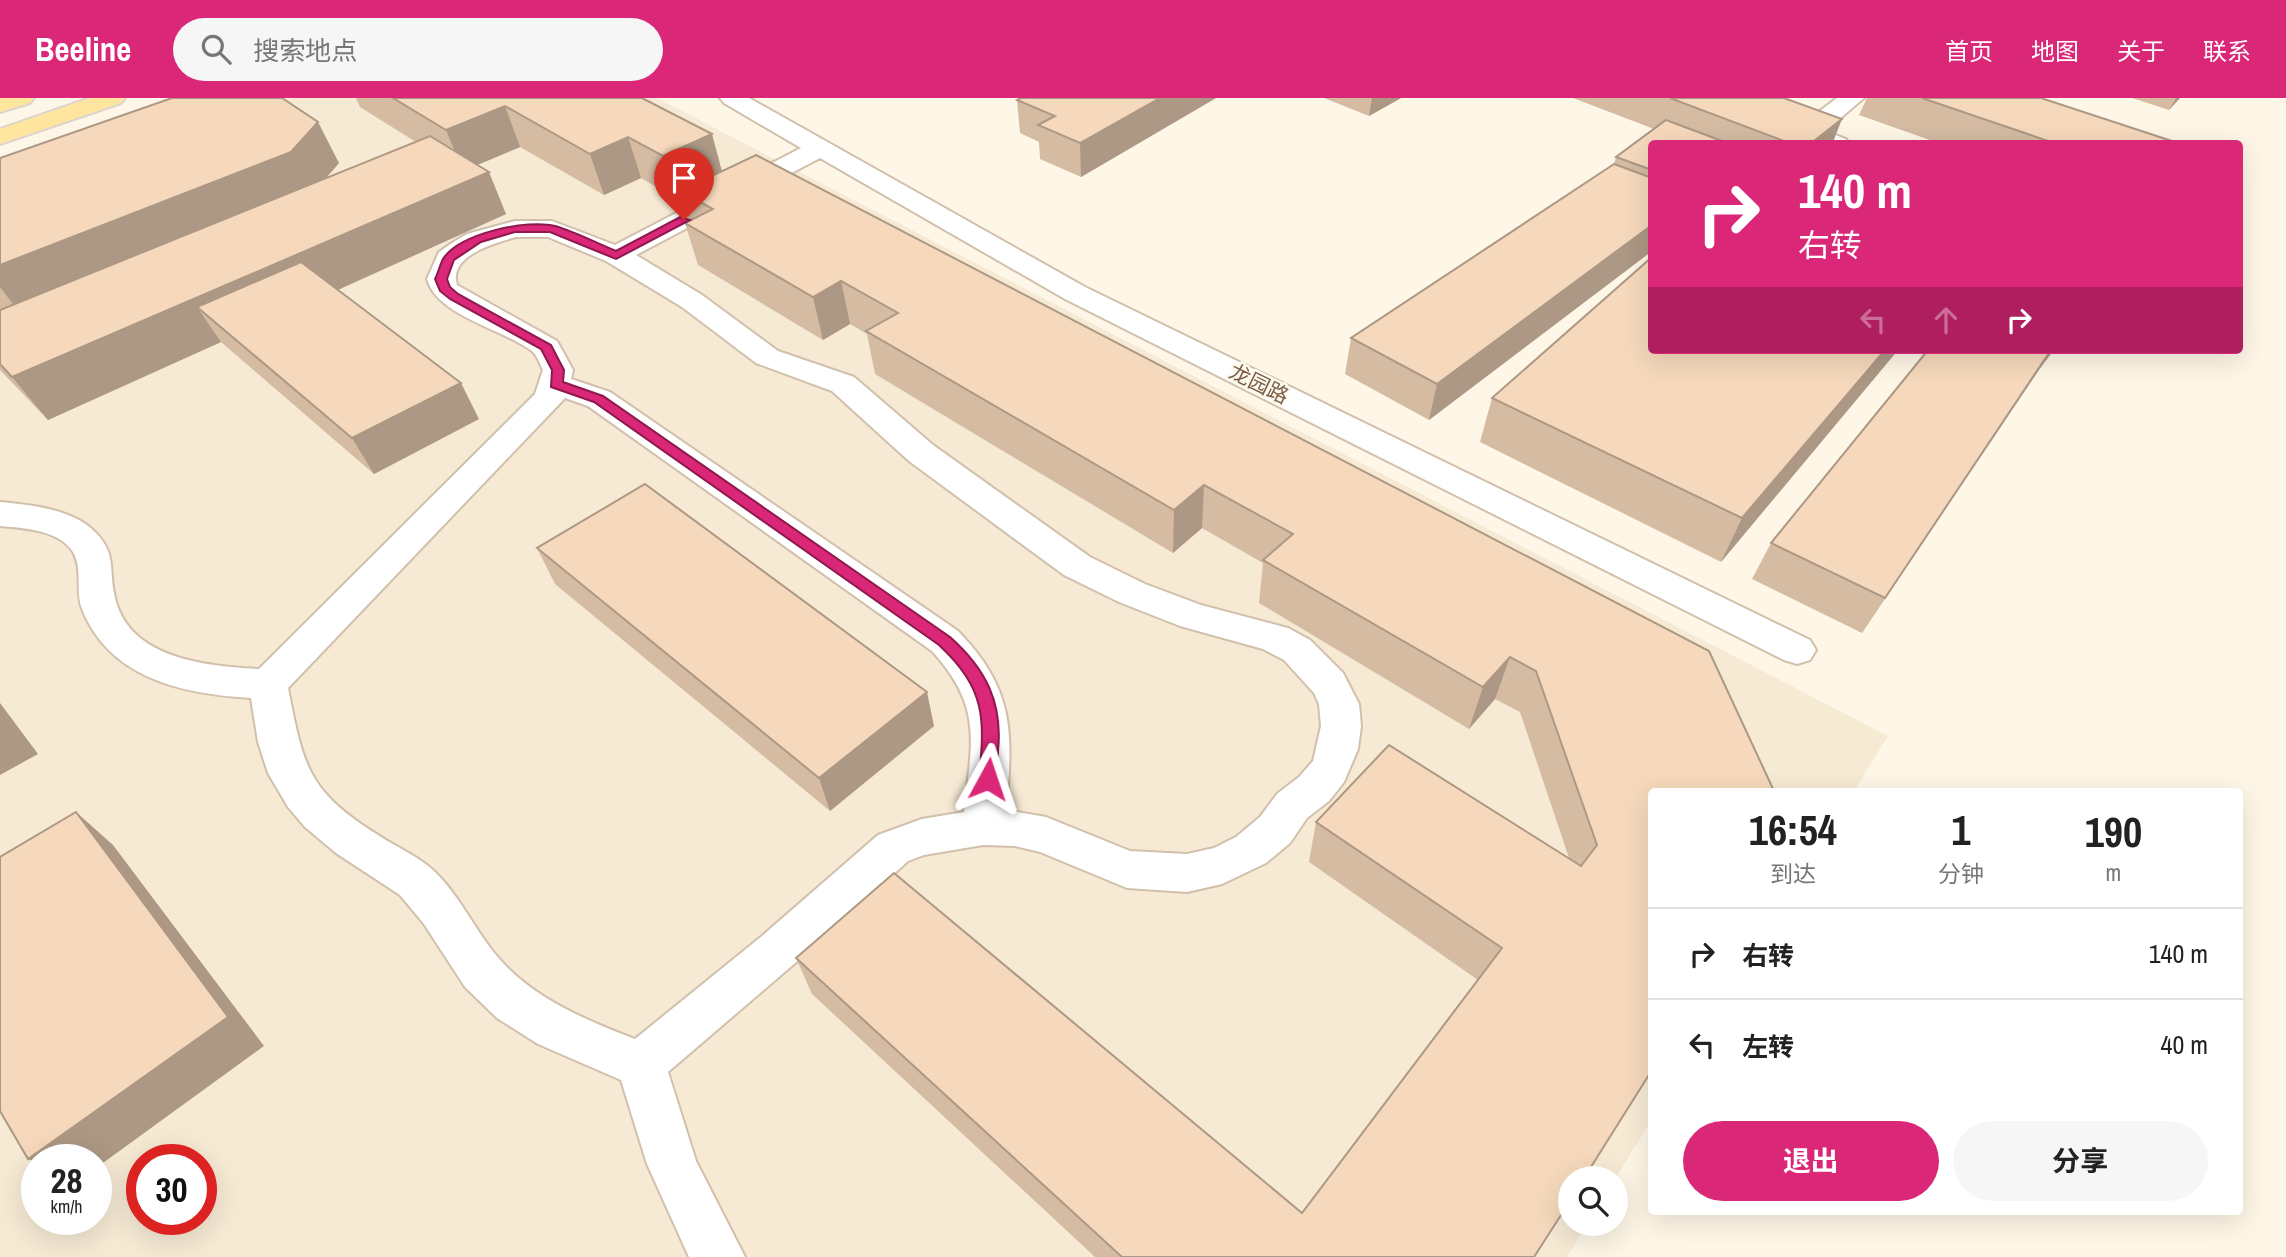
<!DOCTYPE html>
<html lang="zh">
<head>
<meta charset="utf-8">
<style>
  :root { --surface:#fff; --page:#f6f6f6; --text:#222; --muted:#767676; --line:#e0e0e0; --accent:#db2777 }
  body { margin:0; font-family:"Archivo Narrow","Noto Sans SC",sans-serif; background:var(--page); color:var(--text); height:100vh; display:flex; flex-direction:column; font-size:26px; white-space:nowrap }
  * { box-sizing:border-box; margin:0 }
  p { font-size:23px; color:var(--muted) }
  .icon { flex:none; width:38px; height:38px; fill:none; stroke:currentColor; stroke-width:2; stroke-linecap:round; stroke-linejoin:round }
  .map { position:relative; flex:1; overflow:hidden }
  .details { position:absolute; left:1648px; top:690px; width:595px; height:427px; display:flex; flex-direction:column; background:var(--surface); border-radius:7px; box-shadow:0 7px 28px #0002 }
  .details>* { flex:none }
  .top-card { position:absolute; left:1648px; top:42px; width:595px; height:214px; border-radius:7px; box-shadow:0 7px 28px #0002; background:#db2777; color:#fff; overflow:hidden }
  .controls { position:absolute; left:1558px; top:1068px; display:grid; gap:14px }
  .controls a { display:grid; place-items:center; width:70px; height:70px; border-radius:50%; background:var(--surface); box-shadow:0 7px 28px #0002; font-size:35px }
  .speed { position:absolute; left:21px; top:1046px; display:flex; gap:14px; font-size:35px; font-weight:700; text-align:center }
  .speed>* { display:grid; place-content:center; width:91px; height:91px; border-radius:50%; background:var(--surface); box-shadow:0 7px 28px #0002; line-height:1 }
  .speed small { font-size:18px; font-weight:400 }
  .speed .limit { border:10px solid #d22; background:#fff; color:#111 }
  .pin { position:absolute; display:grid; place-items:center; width:60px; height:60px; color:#fff; margin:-72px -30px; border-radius:50% 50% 50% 0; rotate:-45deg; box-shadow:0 0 7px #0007 }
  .pin .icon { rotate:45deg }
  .me { position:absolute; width:77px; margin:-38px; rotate:5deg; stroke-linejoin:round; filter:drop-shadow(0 0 5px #0008) }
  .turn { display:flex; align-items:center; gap:24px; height:147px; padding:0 35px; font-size:32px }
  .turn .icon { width:91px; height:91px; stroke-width:2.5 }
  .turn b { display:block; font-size:49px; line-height:60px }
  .lanes { display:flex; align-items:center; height:66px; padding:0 35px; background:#0003; justify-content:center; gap:35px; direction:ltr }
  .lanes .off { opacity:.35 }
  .eta { display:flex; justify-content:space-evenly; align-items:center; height:119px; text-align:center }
  .eta b { font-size:42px; font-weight:700; line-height:49px }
  .cta { display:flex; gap:14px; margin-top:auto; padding:14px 35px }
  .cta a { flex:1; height:80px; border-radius:42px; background:var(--accent); color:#fff; font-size:28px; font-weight:700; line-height:80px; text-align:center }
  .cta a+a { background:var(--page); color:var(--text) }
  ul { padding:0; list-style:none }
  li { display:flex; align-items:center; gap:21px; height:91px; padding:0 35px; border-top:2px solid var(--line) }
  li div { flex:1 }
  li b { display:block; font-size:26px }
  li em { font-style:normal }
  header { display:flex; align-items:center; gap:42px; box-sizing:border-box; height:98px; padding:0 35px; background:var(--accent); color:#fff }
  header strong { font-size:33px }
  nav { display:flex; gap:38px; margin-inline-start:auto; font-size:24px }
  .search { width:490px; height:63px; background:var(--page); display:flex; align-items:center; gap:18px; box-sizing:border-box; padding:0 24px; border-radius:38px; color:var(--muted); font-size:26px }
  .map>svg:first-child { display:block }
</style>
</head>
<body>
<header>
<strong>Beeline</strong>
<div class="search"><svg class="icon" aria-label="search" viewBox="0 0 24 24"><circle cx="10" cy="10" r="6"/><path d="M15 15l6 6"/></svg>搜索地点</div>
<nav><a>首页</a><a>地图</a><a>关于</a><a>联系</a></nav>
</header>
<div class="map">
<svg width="2286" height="1159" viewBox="0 0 2286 1159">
  <rect width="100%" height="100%" fill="#fef7e7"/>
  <path fill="#f6ead4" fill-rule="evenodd" d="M 191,0 L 657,0 L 1888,638 L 1854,693 L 1652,693 L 1652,1021 L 1615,1081 L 1570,1080 L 1570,1125 L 1588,1125 L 1567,1159 L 0,1159 L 0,68 ZM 37,1062 L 96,1062 L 96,1122 L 37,1122 ZM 142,1062 L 201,1062 L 201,1122 L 142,1122 Z"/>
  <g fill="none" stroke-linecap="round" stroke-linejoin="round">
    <defs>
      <g id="street">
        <path d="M 720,0 L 749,0 L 1085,189 L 1810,542 L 1816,552 L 1810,562 L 1797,566 L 1784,562 L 1065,201 L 820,60 L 636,157 L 702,197 L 778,253 L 854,279 L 933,347 L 1090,459 L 1145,486 L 1201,507 L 1288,530 L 1310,542 L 1343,575 L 1359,606 L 1361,628 L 1358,651 L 1344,684 L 1329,703 L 1307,720 L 1290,745 L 1266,765 L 1222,786 L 1187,794 L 1127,790 L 1040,754 L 1015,748 L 983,747 L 924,757 L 908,763 L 794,866 L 668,974 L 696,1063 L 745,1159 L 689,1159 L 647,1066 L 621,982 L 538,946 L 497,920 L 465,889 L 424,826 L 400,797 L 336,755 L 305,729 L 288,709 L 268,675 L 258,644 L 251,600 C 183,596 110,581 82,511 C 75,493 83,471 73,454 C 59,432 24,430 0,428 L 0,404 C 31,407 74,411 96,435 C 116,456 109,470 114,495 C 125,561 206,568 259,571 L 535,296 L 543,272 C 540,266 537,257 532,253 C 503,231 437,218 427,181 L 439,154 L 452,145 L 467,136 L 515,123 L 552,123 L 615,147 L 801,50 L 724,5 ZM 516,139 L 548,139 L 606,163 L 682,209 L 756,265 L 832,293 L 909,363 L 1064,477 L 1119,504 L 1180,528 L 1263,551 L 1284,562 L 1314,595 L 1319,606 L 1321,628 L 1313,663 L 1299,679 L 1277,696 L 1260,719 L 1236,739 L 1214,750 L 1187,756 L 1130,753 L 1046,719 L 1006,712 C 1013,634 1015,592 958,533 L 610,294 L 571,281 L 573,272 L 557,243 L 457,187 C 448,157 496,145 516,139 ZM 565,300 L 588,308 L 932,553 C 983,609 972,644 964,714 L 922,721 L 878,737 L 762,838 L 635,941 C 585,922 530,899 495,856 C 474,830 460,799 436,775 C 419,758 397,750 378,737 C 307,693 303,667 288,590 Z"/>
        <path d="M 1699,0 L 1733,0 L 1804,25 L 1837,0 L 1864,0 L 1825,33 L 1846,41 L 1849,46 L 1812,46 L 1703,5 Z"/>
      </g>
      <g id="primary">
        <path d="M 0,0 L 34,0 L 30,5 L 0,14 Z"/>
        <path d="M 90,0 L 125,0 L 121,5 L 0,46 L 0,31 Z"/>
      </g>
    </defs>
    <use href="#street" stroke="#d1c0ab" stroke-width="4"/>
    <use href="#primary" stroke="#dcd5cf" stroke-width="4"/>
    <use href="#street" fill="#fff" fill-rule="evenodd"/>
    <use href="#primary" fill="#ffe59d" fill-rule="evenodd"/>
  </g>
  <g fill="#d4bba2">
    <path d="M 356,0 L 642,0 L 722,73 L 1709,553 L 1534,1159 L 1095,1159 L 812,896 L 796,860 L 1302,1115 L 1478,882 L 1309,764 L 1316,724 L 1569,760 L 1520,614 L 1495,601 L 1469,631 L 1259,505 L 1263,465 L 1202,430 L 1173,455 L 875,276 L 867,236 L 850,226 L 823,242 L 698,167 L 685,125 L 689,123 L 682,97 L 675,100 L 641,80 L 604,97 L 520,49 L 477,67 L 506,116 L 338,192 L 479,321 L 374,376 L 221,244 L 48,322 L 0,272 L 0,60 L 339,65 L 326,80 L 416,44 L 360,9 Z"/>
    <path d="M 1216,0 L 1081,79 L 1040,61 L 1039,44 L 1020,35 L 1017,2 Z"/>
    <path d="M 1324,0 L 1401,0 L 1369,18 Z"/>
    <path d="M 1573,0 L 1784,0 L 1842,21 L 1832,46 L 1652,46 L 1652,153 L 1429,322 L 1345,276 L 1351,240 L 1614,66 L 1616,59 L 1654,31 Z"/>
    <path d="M 1867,0 L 2041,0 L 2181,46 L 1941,46 L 1859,17 Z"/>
    <path d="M 2132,0 L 2180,0 L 2169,12 Z"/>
    <path d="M 1652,252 L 1898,252 L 1721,464 L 1480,344 L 1492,300 Z"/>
    <path d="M 2038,273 L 1862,535 L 1752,481 L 1771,445 Z"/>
    <path d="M 537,450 L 934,628 L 830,713 L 555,486 Z"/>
  </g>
  <g fill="#ac9884">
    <path d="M 1160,0 L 1216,0 L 1081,79 L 1080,45 Z"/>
    <path d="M 1372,0 L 1401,0 L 1369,18 Z"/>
    <path d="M 2176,0 L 2180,0 L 2169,12 Z"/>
    <path d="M 505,8 L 520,49 L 463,73 L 446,32 Z"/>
    <path d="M 1842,21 L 1832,46 L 1810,46 Z"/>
    <path d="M 318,24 L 339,65 L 313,95 L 20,215 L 0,189 L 0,167 Z"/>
    <path d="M 712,36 L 723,77 L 680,93 L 682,97 L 675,100 L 663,58 Z"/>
    <path d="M 628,39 L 641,80 L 604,97 L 590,56 Z"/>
    <path d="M 489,74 L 506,116 L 233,239 L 197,209 L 221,244 L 48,322 L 12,279 Z"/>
    <path d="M 1652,127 L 1652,153 L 1429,322 L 1437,286 Z"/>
    <path d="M 841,183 L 850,226 L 823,242 L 813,199 Z"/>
    <path d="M 1885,252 L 1898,252 L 1721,464 L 1742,420 Z"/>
    <path d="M 2051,252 L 2054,252 L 2038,273 L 1862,535 Z"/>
    <path d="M 461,285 L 479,321 L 374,376 L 352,340 Z"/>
    <path d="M 1204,387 L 1202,430 L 1173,455 L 1174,412 Z"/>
    <path d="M 1510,559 L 1495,601 L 1469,631 L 1483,589 Z"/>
    <path d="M 927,594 L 934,628 L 830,713 L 819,680 Z"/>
    <path d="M 0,605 L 38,656 L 0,677 Z"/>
    <path d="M 76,714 L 113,747 L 264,948 L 96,1070 L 96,1062 L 37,1062 L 37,1065 L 28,1061 Z"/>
  </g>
  <g fill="#f6d9bc" stroke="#ac9884" stroke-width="2">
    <path d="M 172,0 L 282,0 L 318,24 L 291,54 L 0,167 L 0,60 Z"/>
    <path d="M 393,0 L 642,0 L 712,36 L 663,58 L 628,39 L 590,56 L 505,8 L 446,32 Z"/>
    <path d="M 1021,0 L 1160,0 L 1080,45 L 1038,27 L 1055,18 L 1017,2 Z"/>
    <path d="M 1670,0 L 1784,0 L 1842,21 L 1810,46 L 1792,46 Z"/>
    <path d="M 1922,0 L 2041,0 L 2181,46 L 2057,46 Z"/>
    <path d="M 1666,22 L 1730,46 L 1652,46 L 1652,72 L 1616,59 Z"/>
    <path d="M 430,38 L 489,74 L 12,279 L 0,266 L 0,212 Z"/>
    <path d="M 756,57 L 1709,553 L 1774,693 L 1652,693 L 1652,972 L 1584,1080 L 1570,1080 L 1570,1103 L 1534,1159 L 1122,1159 L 796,860 L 894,775 L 1302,1115 L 1502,850 L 1316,724 L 1389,647 L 1581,768 L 1597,747 L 1536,573 L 1510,559 L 1483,589 L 1263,462 L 1293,436 L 1204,387 L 1174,412 L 866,233 L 898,215 L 841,183 L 813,199 L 685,125 L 713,111 L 680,93 Z"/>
    <path d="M 1614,66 L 1652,80 L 1652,127 L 1437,286 L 1351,240 Z"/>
    <path d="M 1652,159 L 1652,252 L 1885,252 L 1742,420 L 1492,300 Z"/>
    <path d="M 301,164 L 461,285 L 352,340 L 197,209 Z"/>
    <path d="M 1928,252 L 2051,252 L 1885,500 L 1771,445 Z"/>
    <path d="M 645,386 L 927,594 L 819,680 L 537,450 Z"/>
    <path d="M 76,714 L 228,919 L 28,1061 L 0,1013 L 0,759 Z"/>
  </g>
  <path fill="#db2777" stroke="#8e194d" stroke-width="2" d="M 680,119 L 690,122 L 616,161 L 550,134 L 515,134 L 481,144 L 454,162 L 447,181 L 450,189 L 458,196 L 551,247 L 564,272 L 563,284 L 603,298 L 950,539 C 986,571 1003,605 998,653 C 998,664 998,676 994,685 L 988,688 L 979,681 C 985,620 986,591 939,547 L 594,304 L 551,289 L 552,272 L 541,251 L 450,201 L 440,193 L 435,181 C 438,175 440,167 443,161 C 459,135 528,121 555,128 C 576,134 596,145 616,153 Z"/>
  <g text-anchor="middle" stroke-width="5" stroke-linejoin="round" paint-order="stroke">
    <g font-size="21" fill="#7a5f48" stroke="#fffaef">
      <text transform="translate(1259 286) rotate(26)" y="7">龙园路</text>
    </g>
  </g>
</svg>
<div class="controls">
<a><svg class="icon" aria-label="search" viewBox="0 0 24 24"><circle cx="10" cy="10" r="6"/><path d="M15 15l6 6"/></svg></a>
</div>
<div class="speed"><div>28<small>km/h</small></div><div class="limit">30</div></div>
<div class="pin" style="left:684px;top:122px;background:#d93025"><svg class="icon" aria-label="arrive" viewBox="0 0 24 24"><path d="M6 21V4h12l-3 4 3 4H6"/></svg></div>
<svg class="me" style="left:988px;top:681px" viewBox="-20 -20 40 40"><path d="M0-17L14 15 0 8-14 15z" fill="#db2777" stroke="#fff" stroke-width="4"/></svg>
<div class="top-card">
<div class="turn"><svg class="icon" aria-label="right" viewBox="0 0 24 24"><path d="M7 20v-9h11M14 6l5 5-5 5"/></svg><div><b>140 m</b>右转</div></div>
<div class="lanes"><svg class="icon off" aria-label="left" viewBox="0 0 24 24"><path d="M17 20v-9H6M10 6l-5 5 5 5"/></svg><svg class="icon off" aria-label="ahead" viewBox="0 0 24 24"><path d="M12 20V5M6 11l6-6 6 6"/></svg><svg class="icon" aria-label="right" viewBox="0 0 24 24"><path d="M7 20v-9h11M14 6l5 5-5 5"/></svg></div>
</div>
<section class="details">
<div class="eta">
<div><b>16:54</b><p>到达</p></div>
<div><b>1</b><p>分钟</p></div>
<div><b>190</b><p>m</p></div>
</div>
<ul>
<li><svg class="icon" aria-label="right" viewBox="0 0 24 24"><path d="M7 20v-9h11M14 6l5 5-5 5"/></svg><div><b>右转</b></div><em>140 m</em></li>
<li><svg class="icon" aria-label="left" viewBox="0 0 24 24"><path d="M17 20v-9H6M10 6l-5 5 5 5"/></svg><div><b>左转</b></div><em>40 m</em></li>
</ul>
<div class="cta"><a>退出</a><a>分享</a></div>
</section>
</div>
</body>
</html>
